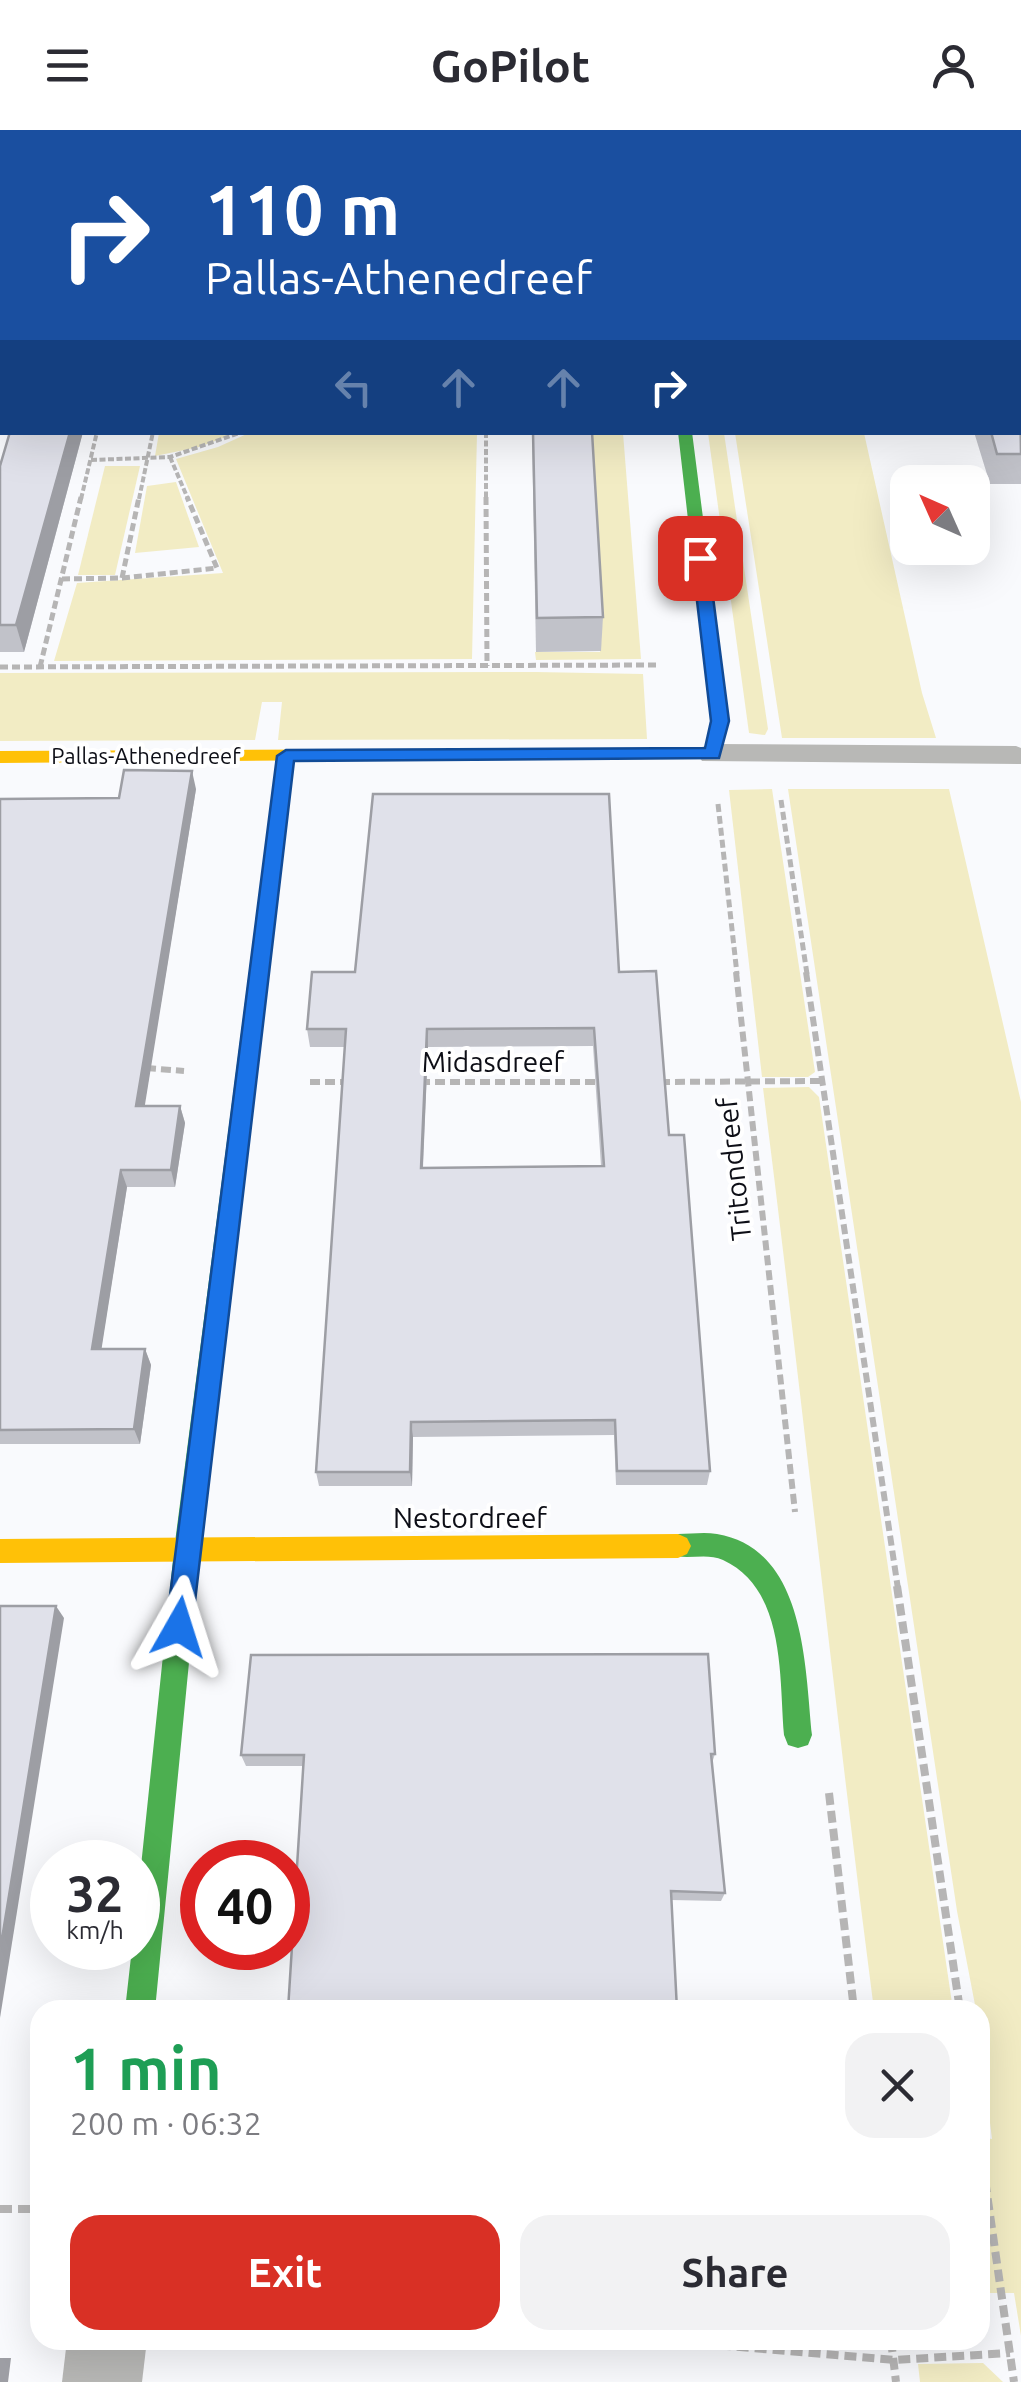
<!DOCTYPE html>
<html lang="en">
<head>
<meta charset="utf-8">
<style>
  :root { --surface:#fff; --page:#f2f2f3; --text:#2b2b33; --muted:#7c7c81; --accent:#d93025 }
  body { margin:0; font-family:Ubuntu,sans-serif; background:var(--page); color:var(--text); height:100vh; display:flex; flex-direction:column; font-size:38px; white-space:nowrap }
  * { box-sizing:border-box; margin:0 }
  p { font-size:32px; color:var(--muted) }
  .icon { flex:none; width:55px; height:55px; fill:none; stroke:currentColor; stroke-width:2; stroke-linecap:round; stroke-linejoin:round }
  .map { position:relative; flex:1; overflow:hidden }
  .side { position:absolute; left:30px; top:1870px; width:960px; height:350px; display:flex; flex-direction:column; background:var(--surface); border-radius:30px; box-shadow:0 10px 40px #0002 }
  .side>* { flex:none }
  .guide { position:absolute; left:0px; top:0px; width:1022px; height:305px; box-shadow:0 10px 40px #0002; background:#1a4fa0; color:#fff; overflow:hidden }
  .needle { width:65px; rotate:315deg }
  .controls { position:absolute; left:890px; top:335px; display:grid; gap:20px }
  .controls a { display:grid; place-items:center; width:100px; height:100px; border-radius:20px; background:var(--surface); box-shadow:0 10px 40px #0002; font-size:50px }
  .speed { position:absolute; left:30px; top:1710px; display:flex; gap:20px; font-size:50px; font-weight:700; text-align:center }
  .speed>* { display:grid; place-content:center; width:130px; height:130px; border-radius:50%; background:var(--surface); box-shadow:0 10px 40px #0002; line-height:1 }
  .speed small { font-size:25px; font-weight:400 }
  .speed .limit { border:15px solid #d22; background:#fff; color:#111 }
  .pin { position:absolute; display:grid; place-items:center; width:85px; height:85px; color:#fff; margin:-42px; border-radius:20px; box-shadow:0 5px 15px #0006 }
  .me { position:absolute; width:110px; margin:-55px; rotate:6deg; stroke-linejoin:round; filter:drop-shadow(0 0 8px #0008) }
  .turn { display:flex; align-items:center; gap:35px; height:210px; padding:0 40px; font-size:45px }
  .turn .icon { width:130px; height:130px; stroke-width:2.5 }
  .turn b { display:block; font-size:70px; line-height:85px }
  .lanes { display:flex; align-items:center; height:95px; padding:0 40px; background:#0003; justify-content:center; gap:50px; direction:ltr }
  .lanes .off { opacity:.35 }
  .round { display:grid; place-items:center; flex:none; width:105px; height:105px; border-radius:30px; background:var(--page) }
  .overview { display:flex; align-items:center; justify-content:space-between; height:170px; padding:0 40px }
  h1 { font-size:60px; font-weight:700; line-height:75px; color:#1e9e55 }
  .action { display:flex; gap:20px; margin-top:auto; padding:20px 40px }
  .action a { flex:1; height:115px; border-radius:30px; background:var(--accent); color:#fff; font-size:40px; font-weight:700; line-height:115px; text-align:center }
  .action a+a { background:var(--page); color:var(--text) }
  header { display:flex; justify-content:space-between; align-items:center; height:130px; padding:0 40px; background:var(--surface); font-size:45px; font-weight:700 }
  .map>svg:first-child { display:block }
</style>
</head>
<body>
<header><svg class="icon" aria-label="menu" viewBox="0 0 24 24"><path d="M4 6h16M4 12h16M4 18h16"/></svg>GoPilot<svg class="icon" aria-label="person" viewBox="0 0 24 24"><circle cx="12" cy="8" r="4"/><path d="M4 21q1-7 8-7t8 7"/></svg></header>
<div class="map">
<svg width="1021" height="2252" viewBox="0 0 1021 2252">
  <rect width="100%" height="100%" fill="#f9fafd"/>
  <g fill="#f2ecc4">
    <path d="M 523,0 L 995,0 L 999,2 L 543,2 Z"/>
    <path d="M 159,303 L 159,302 L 236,303 L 199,317 L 155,326 Z"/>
    <path d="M 249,303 L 477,303 L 472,529 L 54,531 L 77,453 L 223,443 L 176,329 L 218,317 Z"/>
    <path d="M 589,303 L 623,303 L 641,529 L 536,530 L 535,522 L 600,522 Z"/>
    <path d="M 708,303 L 724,303 L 768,599 L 765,605 L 749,603 Z"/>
    <path d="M 735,303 L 864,303 L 922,563 L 936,608 L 782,608 Z"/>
    <path d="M 105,336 L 140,336 L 115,445 L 78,445 Z"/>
    <path d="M 176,352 L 199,417 L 135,423 L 147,356 Z"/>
    <path d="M 536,542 L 643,544 L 647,609 L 278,610 L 282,572 L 262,572 L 255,610 L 0,611 L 0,543 Z"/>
    <path d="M 772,659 L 815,942 L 808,947 L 762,947 L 729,660 Z"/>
    <path d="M 788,659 L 949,659 L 1021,972 L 1021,2206 L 1014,2163 L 980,2163 L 980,2007 L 992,2009 L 980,1912 L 980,1880 L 976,1880 L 957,1781 Z"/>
    <path d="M 809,957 L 819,967 L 953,1880 L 874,1880 C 834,1573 802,1266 763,958 Z"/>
    <path d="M 983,2233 L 1003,2252 L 920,2252 L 918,2234 Z"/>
  </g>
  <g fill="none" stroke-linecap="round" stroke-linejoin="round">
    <g stroke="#b6b5b5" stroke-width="4" stroke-dasharray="6 2.5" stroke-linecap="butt">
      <path d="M 480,0 L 498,2"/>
      <path d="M 935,0 L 940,2"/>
      <path d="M 486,302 L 486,369"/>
      <path d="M 170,327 L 188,369"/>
      <path d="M 91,330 L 170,327 L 242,302"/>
      <path d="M 81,369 L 97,302"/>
      <path d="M 139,369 L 153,302"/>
    </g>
    <g stroke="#b6b5b5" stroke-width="5" stroke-dasharray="8 4" stroke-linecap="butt">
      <path d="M 486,367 L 487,536"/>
      <path d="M 122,448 L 217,438 L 187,367"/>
      <path d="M 62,449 L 122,448 L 139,367"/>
      <path d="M 0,537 L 656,535"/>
      <path d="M 40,537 L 81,367"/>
      <path d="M 781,670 L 807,844"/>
      <path d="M 718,674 L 737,844"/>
    </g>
    <g stroke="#b6b5b5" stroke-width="6" stroke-dasharray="10 5" stroke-linecap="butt">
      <path d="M 736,842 L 795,1382"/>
      <path d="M 806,842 L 898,1459"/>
      <path d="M 146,938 L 184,941"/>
      <path d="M 310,952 L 348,952"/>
      <path d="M 420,952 L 603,952"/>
      <path d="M 660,952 L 821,951"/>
    </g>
    <g stroke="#b6b5b5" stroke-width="8" stroke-dasharray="12 6" stroke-linecap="butt">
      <path d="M 897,1456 L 960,1880"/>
      <path d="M 829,1663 L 854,1880"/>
      <path d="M 288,1767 L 303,1767"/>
      <path d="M 980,2015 L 1014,2252"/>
      <path d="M 0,2079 L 40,2079"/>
      <path d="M 575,2210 L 727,2216 L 894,2230 L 1010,2223"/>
      <path d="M 891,2210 L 896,2252"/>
    </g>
    <path fill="#b8b8b6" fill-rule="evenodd" d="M 712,614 L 1016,616 L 1021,618 L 1021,634 L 702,631 L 697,624 L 702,617 Z"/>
    <g fill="#b8b8b6" fill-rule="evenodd">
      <rect x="0" y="139" width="2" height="20"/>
      <path d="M 67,2210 L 147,2210 L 142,2252 L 62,2252 Z"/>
    </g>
    <g fill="#4caf50" fill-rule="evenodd">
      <path d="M 59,0 L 87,0 L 88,2 L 61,2 Z"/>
      <path d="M 298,0 L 325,0 L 326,2 L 300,2 Z"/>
      <rect x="1020" y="107" width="1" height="8"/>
      <rect x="1020" y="146" width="1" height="8"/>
      <path d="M 678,302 L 692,302 L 729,591 L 718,628 L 445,629 L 442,625 L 451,619 L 705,618 L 711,591 Z"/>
      <path d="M 286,619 L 295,625 L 200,1420 L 155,1880 L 125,1880 L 132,1818 L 138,1818 L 138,1765 L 174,1420 L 277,625 Z"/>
      <path d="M 678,1404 C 691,1404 704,1402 717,1404 C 806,1419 805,1537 812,1605 L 808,1615 L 798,1618 L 788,1615 L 784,1605 C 779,1547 786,1459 723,1430 C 706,1422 686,1431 669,1424 L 665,1416 L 669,1408 Z"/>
    </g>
    <g fill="#ffc107" fill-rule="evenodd">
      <path d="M 451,619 L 460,625 L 457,629 L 0,633 L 0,621 Z"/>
      <path d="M 678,1404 L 687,1408 L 691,1416 L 687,1424 L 678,1428 L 0,1433 L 0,1409 Z"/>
    </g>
  </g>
  <g fill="#c1c2c9" fill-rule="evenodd">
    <path d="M 1021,264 L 1021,354 L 990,354 L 974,302 L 1020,302 Z"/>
    <path d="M 10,302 L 83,302 L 24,522 L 0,522 L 0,336 Z"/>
    <path d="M 532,302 L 592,302 L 603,487 L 601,521 L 536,522 Z"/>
    <path d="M 196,659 L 144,976 L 180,976 L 185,993 L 175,1057 L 127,1057 L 101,1219 L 145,1219 L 151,1235 L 140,1314 L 0,1314 L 0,669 L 119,668 Z"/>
    <path d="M 619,842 L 669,1005 L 710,1341 L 707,1355 L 616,1355 L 614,1305 L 413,1307 L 412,1356 L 319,1356 L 316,1342 L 345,917 L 310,917 L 307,899 ZM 593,916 L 601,1036 L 423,1038 L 428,917 Z"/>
    <path d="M 715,1624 L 712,1633 L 725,1763 L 721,1771 L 671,1770 L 303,1636 L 246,1636 L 241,1625 Z"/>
  </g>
  <g fill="#9d9ea4">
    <path d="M 70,302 L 83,302 L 24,522 L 16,495 Z"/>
    <path d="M 192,641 L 196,659 L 142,993 L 136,976 Z"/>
    <path d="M 427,899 L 428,917 L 422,1055 L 421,1038 Z"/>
    <path d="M 180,976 L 185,993 L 175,1057 L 171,1040 Z"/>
    <path d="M 121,1040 L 127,1057 L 99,1235 L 92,1219 Z"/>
    <path d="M 145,1219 L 151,1235 L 140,1314 L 134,1299 Z"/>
    <path d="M 411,1292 L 413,1307 L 412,1356 L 410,1342 Z"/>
    <path d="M 56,1476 L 64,1488 L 0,1888 L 0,1821 Z"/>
    <path d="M 0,2228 L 11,2228 L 8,2252 L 0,2252 Z"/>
  </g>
  <g fill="#e0e1ea" stroke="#9d9ea4" stroke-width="2.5" fill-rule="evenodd">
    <path d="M 1020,264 L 1021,324 L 997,324 L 991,302 L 1020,302 Z"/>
    <path d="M 10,302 L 70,302 L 16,495 L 0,495 L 0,336 Z"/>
    <path d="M 533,302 L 592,302 L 603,487 L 537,488 Z"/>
    <path d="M 124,640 L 192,641 L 136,976 L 180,976 L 171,1040 L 121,1040 L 92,1219 L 145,1219 L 134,1299 L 0,1300 L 0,669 L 119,668 Z"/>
    <path d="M 373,664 L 609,664 L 619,842 L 656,841 L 669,1005 L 684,1005 L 710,1341 L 617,1341 L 615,1290 L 411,1292 L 410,1342 L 316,1342 L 346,899 L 307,899 L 312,842 L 355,842 ZM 594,898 L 604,1036 L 421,1038 L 427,899 Z"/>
    <path d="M 0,1476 L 56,1476 L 0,1821 Z"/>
    <path d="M 708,1524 L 715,1624 L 711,1624 L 725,1763 L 671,1761 L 677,1880 L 288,1880 L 304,1625 L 241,1625 L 251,1525 Z"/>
  </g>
  <path fill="#1a73e8" stroke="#114b97" stroke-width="2.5" d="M 700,424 L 708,428 L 729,591 L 719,628 L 294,631 L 192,1497 L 188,1506 L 179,1510 L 169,1506 L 166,1497 L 277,626 L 286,620 L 705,618 L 711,591 L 692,428 Z"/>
  <g text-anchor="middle" stroke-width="8" stroke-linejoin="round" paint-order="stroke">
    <g font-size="22" fill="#0d0e16" stroke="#fff">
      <text x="146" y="634">Pallas-Athenedreef</text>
    </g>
    <g font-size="28" fill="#0d0e16" stroke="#fff">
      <text x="493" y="942">Midasdreef</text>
      <text transform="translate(734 1039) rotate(-96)" y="10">Tritondreef</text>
      <text x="470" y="1398">Nestordreef</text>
    </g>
  </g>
</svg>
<div class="controls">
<a><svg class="needle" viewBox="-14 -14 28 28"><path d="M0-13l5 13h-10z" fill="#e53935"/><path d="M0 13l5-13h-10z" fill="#7c7c81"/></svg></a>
</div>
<div class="speed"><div>32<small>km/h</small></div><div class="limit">40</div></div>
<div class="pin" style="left:700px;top:428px;background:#d93025"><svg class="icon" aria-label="arrive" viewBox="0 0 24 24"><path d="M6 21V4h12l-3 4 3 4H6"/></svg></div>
<svg class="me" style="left:179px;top:1497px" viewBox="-20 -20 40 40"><path d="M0-17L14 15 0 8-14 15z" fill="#1a73e8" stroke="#fff" stroke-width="4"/></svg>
<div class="guide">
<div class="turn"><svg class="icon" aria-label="right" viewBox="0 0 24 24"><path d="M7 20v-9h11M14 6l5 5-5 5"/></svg><div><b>110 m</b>Pallas-Athenedreef</div></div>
<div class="lanes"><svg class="icon off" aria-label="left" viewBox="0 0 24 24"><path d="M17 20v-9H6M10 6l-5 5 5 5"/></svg><svg class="icon off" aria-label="ahead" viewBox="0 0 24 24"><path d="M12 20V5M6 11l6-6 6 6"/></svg><svg class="icon off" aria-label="ahead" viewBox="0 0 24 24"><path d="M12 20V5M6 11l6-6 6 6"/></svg><svg class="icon" aria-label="right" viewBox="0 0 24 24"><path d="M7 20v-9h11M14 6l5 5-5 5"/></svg></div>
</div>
<section class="side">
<div class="overview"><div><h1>1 min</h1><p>200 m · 06:32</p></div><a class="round"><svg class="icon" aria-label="close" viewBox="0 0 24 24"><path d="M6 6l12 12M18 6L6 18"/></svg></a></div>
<div class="action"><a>Exit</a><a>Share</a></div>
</section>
</div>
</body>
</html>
